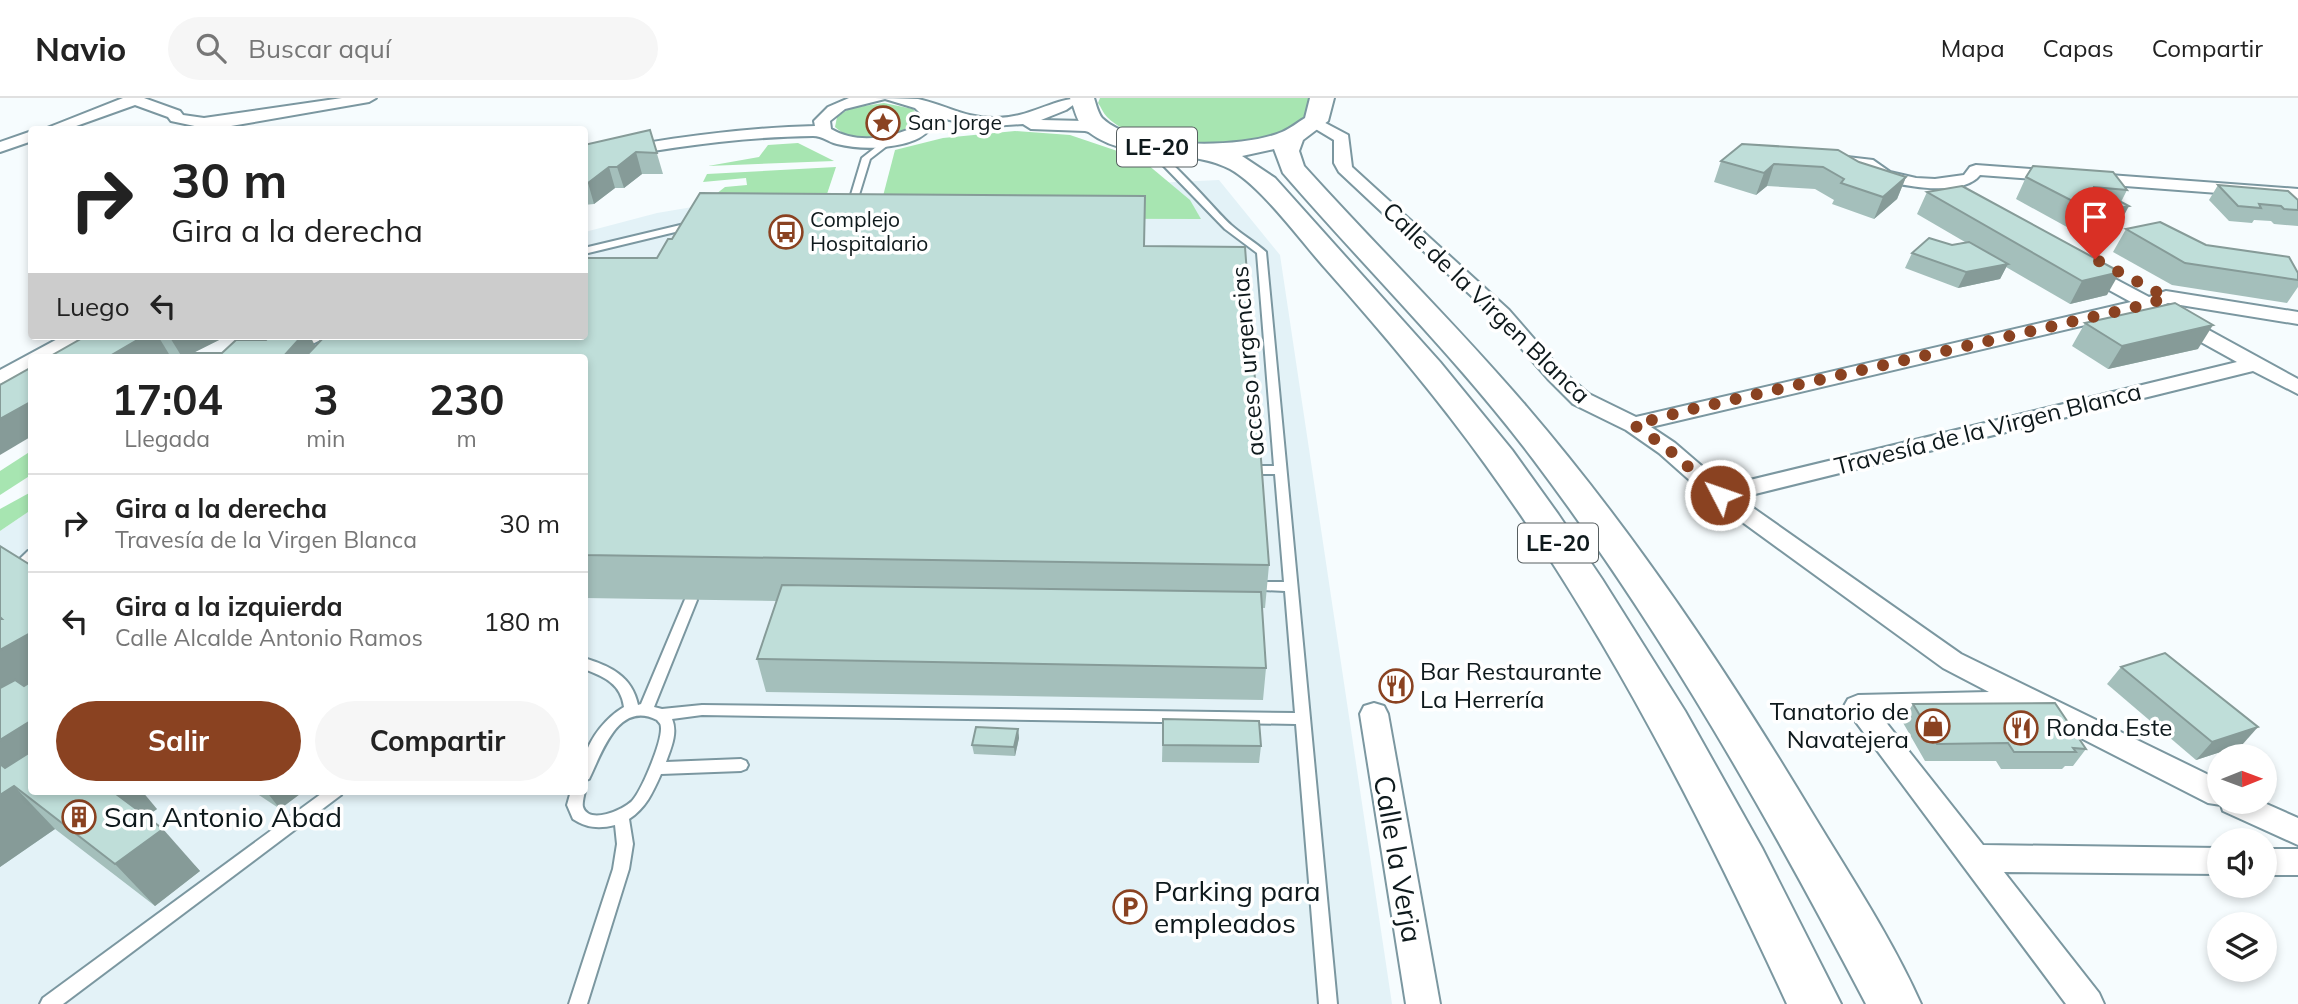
<!DOCTYPE html>
<html lang="es">
<head>
<meta charset="utf-8">
<style>
  :root { --surface:#fff; --page:#f6f6f6; --text:#222; --muted:#767676; --line:#e0e0e0; --accent:#8a4221 }
  body { margin:0; font-family:Mulish,sans-serif; background:var(--page); color:var(--text); height:100vh; display:flex; flex-direction:column; font-size:26px; white-space:nowrap }
  * { box-sizing:border-box; margin:0 }
  p { font-size:23px; color:var(--muted) }
  .icon { flex:none; width:38px; height:38px; fill:none; stroke:currentColor; stroke-width:2; stroke-linecap:round; stroke-linejoin:round }
  .map { position:relative; flex:1; overflow:hidden }
  .side { position:absolute; left:28px; top:256px; width:560px; height:441px; display:flex; flex-direction:column; background:var(--surface); border-radius:7px; box-shadow:0 4px 10px #0003 }
  .side>* { flex:none }
  .top-card { position:absolute; left:28px; top:28px; width:560px; height:214px; border-radius:7px; box-shadow:0 4px 10px #0003; background:#fff; color:var(--text); overflow:hidden }
  .needle { width:46px; rotate:89deg }
  .fabs { position:absolute; left:2207px; top:646px; display:grid; gap:14px }
  .fabs a { display:grid; place-items:center; width:70px; height:70px; border-radius:50%; background:var(--surface); box-shadow:0 4px 10px #0003; font-size:35px }
  .pin { position:absolute; display:grid; place-items:center; width:60px; height:60px; color:#fff; margin:-72px -30px; border-radius:50% 50% 50% 0; rotate:-45deg; box-shadow:0 0 7px #0007 }
  .pin .icon { rotate:45deg }
  .me { position:absolute; width:77px; margin:-38px; rotate:311deg; stroke-linejoin:round; filter:drop-shadow(0 0 5px #0008) }
  .turn { display:flex; align-items:center; gap:24px; height:147px; padding:0 28px; font-size:32px }
  .turn .icon { width:91px; height:91px; stroke-width:2.5 }
  .turn b { display:block; font-size:49px; line-height:60px }
  .then { display:flex; align-items:center; height:66px; padding:0 28px; background:#0003; gap:14px; font-size:26px }
  .eta { display:flex; justify-content:space-evenly; align-items:center; height:119px; text-align:center }
  .eta b { font-size:42px; font-weight:700; line-height:49px }
  .cta { display:flex; gap:14px; margin-top:auto; padding:14px 28px }
  .cta a { flex:1; height:80px; border-radius:42px; background:var(--accent); color:#fff; font-size:28px; font-weight:700; line-height:80px; text-align:center }
  .cta a+a { background:var(--page); color:var(--text) }
  ul { padding:0; list-style:none }
  li { display:flex; align-items:center; gap:21px; height:98px; padding:0 28px; border-top:2px solid var(--line) }
  li div { flex:1 }
  li b { display:block; font-size:26px }
  li em { font-style:normal }
  header { display:flex; align-items:center; gap:42px; box-sizing:border-box; height:98px; padding:0 35px; background:var(--surface); border-bottom:2px solid var(--line) }
  header strong { font-size:33px }
  nav { display:flex; gap:38px; margin-inline-start:auto; font-size:24px }
  .search { width:490px; height:63px; background:var(--page); display:flex; align-items:center; gap:18px; box-sizing:border-box; padding:0 24px; border-radius:38px; color:var(--muted); font-size:26px }
  .map>svg:first-child { display:block }
</style>
</head>
<body>
<header>
<strong>Navio</strong>
<div class="search"><svg class="icon" aria-label="search" viewBox="0 0 24 24"><circle cx="10" cy="10" r="6"/><path d="M15 15l6 6"/></svg>Buscar aquí</div>
<nav><a>Mapa</a><a>Capas</a><a>Compartir</a></nav>
</header>
<div class="map">
<svg width="2298" height="906" viewBox="0 0 2298 906">
  <rect width="100%" height="100%" fill="#f6fcfe"/>
  <path fill="#e3f2f7" d="M 1219,82 L 1280,157 L 1392,906 L 0,906 L 0,433 L 31,412 L 32,693 L 584,693 L 584,259 L 278,259 L 317,238 L 584,238 L 585,134 L 657,115 L 734,102 L 839,96 L 900,97 Z"/>
  <g fill="#a7e5b1">
    <path d="M 1100,0 L 1313,0 L 1312,14 C 1308,19 1303,25 1297,29 C 1255,54 1143,56 1107,19 C 1103,15 1101,9 1098,5 Z"/>
    <path d="M 884,5 L 913,11 L 919,19 L 917,25 C 899,42 854,48 835,29 L 837,19 L 850,10 Z"/>
    <path d="M 1015,33 L 1070,37 L 1141,61 L 1190,102 L 1201,121 L 903,120 L 883,98 L 895,52 L 943,40 Z"/>
    <path d="M 798,45 L 834,63 L 708,68 L 759,59 L 768,47 Z"/>
    <path d="M 836,69 L 827,96 L 702,107 L 725,89 L 747,87 L 746,80 L 703,84 L 707,76 Z"/>
    <path d="M 31,353 L 31,377 L 0,397 L 0,373 Z"/>
    <path d="M 31,394 L 31,412 L 0,433 L 0,411 Z"/>
  </g>
  <g fill="none" stroke-linecap="round" stroke-linejoin="round">
    <defs>
      <g id="lane">
        <path d="M 885,42 L 892,44 L 870,61 L 855,110 L 848,112 L 847,110 L 862,60 Z"/>
        <path d="M 1137,44 C 1160,44 1212,110 1231,127 C 1242,137 1255,144 1266,154 L 1337,906 L 1319,906 L 1296,626 L 702,617 L 672,621 C 678,635 671,650 666,664 L 741,661 L 746,663 L 748,667 L 746,671 L 741,673 L 661,676 C 653,694 646,710 629,721 L 633,746 L 629,771 L 587,906 L 569,906 L 613,771 L 617,746 L 615,727 C 599,731 587,730 573,721 L 567,707 L 571,693 L 584,693 L 584,691 L 585,693 C 584,698 582,705 583,709 C 589,727 623,712 632,703 C 642,692 661,646 661,631 C 661,625 660,626 657,622 C 618,602 602,655 589,681 L 584,683 C 584,675 583,666 585,659 C 590,639 607,619 624,609 C 621,586 605,579 584,571 L 584,560 C 610,568 632,578 638,607 L 641,606 L 686,499 L 696,499 L 697,502 L 654,609 L 662,611 L 702,607 L 1295,615 L 1285,493 L 1264,492 L 1258,488 L 1264,484 L 1284,484 L 1275,376 L 1256,376 L 1250,372 L 1256,368 L 1274,368 L 1257,155 L 1225,131 L 1160,64 L 1137,48 Z"/>
        <path d="M 693,124 L 697,127 L 696,129 L 584,156 L 584,150 Z"/>
        <path d="M 315,238 L 328,238 L 287,259 L 274,259 Z"/>
        <path d="M 32,452 L 32,464 L 4,490 L 0,491 L 0,480 L 28,453 Z"/>
        <path d="M 325,693 L 343,693 L 341,697 L 63,906 L 40,906 L 43,900 Z"/>
      </g>
      <g id="street">
        <path d="M 123,0 L 144,0 L 180,13 L 183,17 L 204,20 L 342,0 L 376,0 L 369,4 L 231,28 L 204,30 L 171,23 L 168,19 L 135,7 L 65,32 L 42,32 Z"/>
        <path d="M 849,0 C 871,0 897,0 918,1 C 946,7 967,21 996,20 C 1030,20 1053,0 1083,0 L 1066,12 L 1041,22 L 1085,23 L 1112,30 L 1115,33 L 1107,38 L 1085,33 L 1031,31 L 1023,26 L 977,29 L 938,19 C 929,39 912,45 891,48 C 874,51 853,50 837,46 C 828,44 823,38 813,38 C 735,39 661,50 584,66 L 584,56 C 662,41 736,30 815,28 L 814,23 L 828,9 ZM 885,1 L 915,10 L 923,18 L 919,27 C 892,40 858,47 831,31 L 830,23 L 845,11 Z"/>
        <path d="M 1314,19 L 1348,37 L 1352,69 L 1509,212 L 1562,273 L 1589,296 L 1636,319 L 2131,204 L 2078,175 L 2076,171 L 2078,167 L 2085,165 L 2149,199 L 2166,193 L 2298,214 L 2298,226 L 2168,205 L 2163,207 L 2298,281 L 2298,296 L 2253,273 L 1739,400 L 1961,556 L 2219,682 L 2219,704 L 2262,704 L 2298,720 L 2298,747 L 2223,713 L 2221,707 L 2208,705 L 2028,613 L 1881,618 L 1983,747 L 2219,750 L 2219,776 L 2004,774 L 2099,895 L 2104,906 L 2066,906 L 1844,608 L 1848,601 L 1858,597 L 1989,594 L 1943,570 L 1712,402 L 1659,355 L 1626,332 L 1573,306 L 1548,281 L 1495,220 L 1339,74 L 1334,65 L 1334,42 L 1309,27 L 1306,24 ZM 2145,213 L 2237,264 L 1725,388 L 1675,345 L 1651,329 Z"/>
        <path d="M 32,33 L 32,43 L 0,54 L 0,44 Z"/>
        <path d="M 1830,57 L 1873,62 L 1890,74 L 1916,80 L 1935,81 L 1964,77 L 1970,69 L 1976,67 L 2298,91 L 2298,101 L 1980,77 C 1963,99 1905,89 1881,81 C 1874,79 1869,72 1863,69 C 1851,65 1836,68 1824,65 L 1822,62 L 1824,59 Z"/>
        <path d="M 63,238 L 88,238 L 53,259 L 32,259 L 32,271 L 0,286 L 0,272 Z"/>
        <path d="M 1374,605 L 1384,608 L 1388,616 L 1440,906 L 1406,906 L 1360,616 L 1364,608 Z"/>
        <rect x="2264" y="751" width="34" height="26"/>
      </g>
      <path id="highway" d="M 1070,0 L 1094,0 C 1096,6 1098,15 1102,20 C 1134,52 1243,51 1282,34 C 1290,31 1298,24 1305,20 L 1310,0 L 1334,0 L 1328,23 L 1303,42 L 1299,53 L 1304,68 C 1377,149 1455,225 1526,308 C 1635,435 1728,575 1814,718 C 1851,779 1892,841 1921,906 L 1866,906 C 1767,717 1662,532 1533,361 C 1457,260 1366,171 1283,75 L 1274,51 L 1242,58 L 1275,80 L 1440,264 L 1512,352 L 1558,416 L 1602,481 L 1685,613 L 1762,750 L 1841,906 L 1787,906 C 1701,719 1606,533 1485,366 C 1436,298 1381,233 1325,170 C 1300,142 1262,89 1230,71 C 1187,48 1119,66 1082,28 C 1076,21 1074,8 1070,0 Z"/>
    </defs>
    <use href="#lane" stroke="#7b97a0" stroke-width="4"/>
    <use href="#street" stroke="#7b97a0" stroke-width="4"/>
    <use href="#highway" stroke="#7b97a0" stroke-width="4"/>
    <use href="#lane" fill="#fff" fill-rule="evenodd"/>
    <use href="#street" fill="#fff" fill-rule="evenodd"/>
    <use href="#highway" fill="#fff" fill-rule="evenodd"/>
  </g>
  <g fill="#a4bfbb">
    <path d="M 650,32 L 663,76 L 642,76 L 624,90 L 615,90 L 594,106 L 584,107 L 584,47 Z"/>
    <path d="M 1721,63 L 1859,64 L 1906,79 L 1897,101 L 1874,121 L 1832,106 L 1834,102 L 1815,91 L 1767,88 L 1756,97 L 1714,84 Z"/>
    <path d="M 2026,79 L 2127,92 L 2121,104 L 2117,130 L 2088,136 L 2076,134 L 2016,101 Z"/>
    <path d="M 2218,87 L 2298,102 L 2298,128 L 2274,126 L 2271,123 L 2254,122 L 2252,125 L 2229,123 L 2209,102 Z"/>
    <path d="M 1927,94 L 2107,197 L 2070,206 L 2006,169 L 2000,181 L 1958,190 L 1905,170 L 1912,155 L 1965,144 L 1917,116 Z"/>
    <path d="M 2126,131 L 2206,147 L 2298,175 L 2298,189 L 2287,205 L 2172,187 L 2113,154 Z"/>
    <path d="M 1145,148 L 1269,467 L 1265,510 L 1262,510 L 1266,570 L 1263,602 L 766,594 L 757,561 L 776,503 L 584,500 L 584,259 L 192,255 L 185,259 L 179,259 L 169,256 L 86,238 L 227,238 L 193,255 L 222,255 L 315,248 L 657,160 Z"/>
    <path d="M 2085,225 L 2198,251 L 2108,271 L 2072,248 Z"/>
    <path d="M 0,448 L 32,693 L 157,711 L 147,718 L 200,773 L 155,808 L 55,731 L 0,769 Z"/>
    <path d="M 2121,569 L 2242,647 L 2196,662 L 2107,586 Z"/>
    <path d="M 1913,606 L 2086,651 L 2073,668 L 2065,668 L 2062,671 L 2001,671 L 1996,663 L 1925,663 L 1902,623 Z"/>
    <path d="M 1163,621 L 1261,648 L 1259,665 L 1162,664 Z"/>
    <path d="M 1018,631 L 1019,640 L 1015,658 L 974,656 L 972,647 Z"/>
    <path d="M 253,693 L 304,693 L 280,711 Z"/>
  </g>
  <g fill="#869b98">
    <path d="M 636,54 L 642,76 L 624,90 L 617,69 Z"/>
    <path d="M 1774,66 L 1767,88 L 1756,97 L 1764,75 Z"/>
    <path d="M 609,69 L 615,90 L 594,106 L 588,85 Z"/>
    <path d="M 1906,79 L 1897,101 L 1874,121 L 1883,99 Z"/>
    <path d="M 2129,108 L 2117,130 L 2088,136 L 2100,114 Z"/>
    <path d="M 2008,166 L 2000,181 L 1958,190 L 1966,174 Z"/>
    <path d="M 2120,174 L 2107,197 L 2070,206 L 2082,183 Z"/>
    <path d="M 2213,227 L 2198,251 L 2108,271 L 2122,248 Z"/>
    <path d="M 144,238 L 158,238 L 169,256 L 163,259 L 108,259 Z"/>
    <path d="M 169,238 L 227,238 L 185,259 L 182,259 Z"/>
    <path d="M 302,238 L 310,238 L 321,259 L 283,259 Z"/>
    <path d="M 32,303 L 32,338 L 0,357 L 0,321 Z"/>
    <path d="M 32,534 L 32,600 L 0,619 L 0,552 Z"/>
    <path d="M 32,622 L 32,691 L 0,671 L 0,642 Z"/>
    <path d="M 2258,629 L 2242,647 L 2196,662 L 2212,644 Z"/>
    <path d="M 1018,631 L 1019,640 L 1015,658 L 1014,649 Z"/>
    <path d="M 14,688 L 55,731 L 0,769 L 0,697 Z"/>
    <path d="M 107,693 L 142,693 L 157,711 L 136,726 Z"/>
    <path d="M 266,693 L 304,693 L 280,711 Z"/>
    <path d="M 163,731 L 200,773 L 155,808 L 115,766 Z"/>
  </g>
  <g fill="#bfded9" stroke="#869b98" stroke-width="2">
    <path d="M 650,32 L 657,55 L 636,54 L 617,69 L 609,69 L 588,85 L 584,85 L 584,47 Z"/>
    <path d="M 1742,46 L 1838,52 L 1859,64 L 1906,79 L 1883,99 L 1841,85 L 1844,81 L 1823,69 L 1774,66 L 1764,75 L 1721,63 Z"/>
    <path d="M 2033,68 L 2113,74 L 2127,92 L 2093,89 L 2129,108 L 2100,114 L 2088,111 L 2026,79 Z"/>
    <path d="M 2218,87 L 2288,93 L 2298,102 L 2298,112 L 2284,111 L 2281,108 L 2259,106 L 2261,110 L 2238,108 Z"/>
    <path d="M 1962,88 L 2120,174 L 2082,183 L 1927,94 Z"/>
    <path d="M 700,95 L 1145,98 L 1144,148 L 1245,149 L 1269,467 L 584,457 L 584,259 L 305,259 L 325,238 L 584,238 L 584,160 L 657,160 L 668,141 L 672,141 Z"/>
    <path d="M 2160,124 L 2206,147 L 2289,159 L 2298,175 L 2298,182 L 2185,165 L 2126,131 Z"/>
    <path d="M 1929,140 L 1952,147 L 1969,144 L 2008,166 L 1966,174 L 1912,155 Z"/>
    <path d="M 2175,205 L 2213,227 L 2122,248 L 2085,225 Z"/>
    <path d="M 86,238 L 144,238 L 108,259 L 49,259 Z"/>
    <path d="M 270,238 L 302,238 L 283,259 L 188,259 L 193,255 L 222,255 L 236,242 L 266,242 Z"/>
    <path d="M 32,269 L 32,303 L 0,321 L 0,287 Z"/>
    <path d="M 0,448 L 32,468 L 32,534 L 0,552 L 0,521 L 2,521 L 0,519 Z"/>
    <path d="M 782,487 L 1261,494 L 1266,570 L 757,561 Z"/>
    <path d="M 2165,555 L 2258,629 L 2212,644 L 2121,569 Z"/>
    <path d="M 15,582 L 24,588 L 32,583 L 32,622 L 0,642 L 0,590 Z"/>
    <path d="M 2055,605 L 2086,651 L 2073,650 L 2076,654 L 2014,654 L 2008,645 L 1937,646 L 1913,606 Z"/>
    <path d="M 1163,621 L 1259,623 L 1261,648 L 1163,647 Z"/>
    <path d="M 976,629 L 1018,631 L 1014,649 L 972,647 Z"/>
    <path d="M 32,653 L 32,693 L 112,693 L 163,731 L 115,766 L 14,688 L 0,697 L 0,666 L 5,670 Z"/>
  </g>
  <g fill="none" stroke-linecap="round" stroke-linejoin="round">
    <path stroke="#8a4221" stroke-width="12" stroke-dasharray="0 21.6" d="M 1720,397 L 1667,350 L 1634,327 L 1688,312 L 2149,206 L 2166,199 L 2095,161"/>
  </g>
  <defs>
    <symbol id="sight-ring" viewBox="-11 -11 22 22"><circle r="9.5" fill="#fff" stroke="#8a4221" stroke-width="1.5"/><path d="M0-6L1.8-2.2L6-1.7L2.9 1.2L3.7 5.4L0 3.3L-3.7 5.4L-2.9 1.2L-6-1.7L-1.8-2.2Z" fill="#8a4221"/></symbol>
    <symbol id="bus-ring" viewBox="-11 -11 22 22"><circle r="9.5" fill="#fff" stroke="#8a4221" stroke-width="1.5"/><path d="M-5-6H5V4H4V6H2V4H-2V6H-4V4H-5ZM-3.5-4V0h7V-4ZM-3.5 1.2v1.5H-2V1.2ZM2 1.2v1.5H3.5V1.2Z" fill="#8a4221"/></symbol>
    <symbol id="restaurant-ring" viewBox="-11 -11 22 22"><circle r="9.5" fill="#fff" stroke="#8a4221" stroke-width="1.5"/><path d="M-5-6h1v4h1v-4h1v4h1v-4h1v5L-1.5 .5V6h-2V.5L-5-1ZM5-6V6H3V1.5H1.5Q1.5-4 5-6Z" fill="#8a4221"/></symbol>
    <symbol id="shop-ring" viewBox="-11 -11 22 22"><circle r="9.5" fill="#fff" stroke="#8a4221" stroke-width="1.5"/><path d="M-5-2.5h2.3a2.7 3.5 0 0 1 5.4 0H5L5.5 6h-11ZM-1.5-2.5h3a1.5 2.3 0 0 0-3 0Z" fill="#8a4221"/></symbol>
    <symbol id="building-ring" viewBox="-11 -11 22 22"><circle r="9.5" fill="#fff" stroke="#8a4221" stroke-width="1.5"/><path d="M-4-6H4V6H1V3H-1V6H-4ZM-2.5-4.3h1.7v1.8h-1.7ZM.8-4.3h1.7v1.8H.8ZM-2.5-1h1.7V.8h-1.7ZM.8-1h1.7V.8H.8Z" fill="#8a4221"/></symbol>
    <symbol id="parking-ring" viewBox="-11 -11 22 22"><circle r="9.5" fill="#fff" stroke="#8a4221" stroke-width="1.5"/><path d="M-3.5-5.5H1a3.5 3.5 0 0 1 0 7H-1V5.5H-3.5ZM-1-3.4V-.6H.8a1.4 1.4 0 0 0 0-2.8Z" fill="#8a4221"/></symbol>
  </defs>
  <g fill-rule="evenodd">
    <use href="#sight-ring" x="864" y="6" width="38" height="38"/>
    <use href="#bus-ring" x="767" y="115" width="38" height="38"/>
    <use href="#restaurant-ring" x="1377" y="569" width="38" height="38"/>
    <use href="#shop-ring" x="1914" y="609" width="38" height="38"/>
    <use href="#restaurant-ring" x="2002" y="611" width="38" height="38"/>
    <use href="#building-ring" x="60" y="700" width="38" height="38"/>
    <use href="#parking-ring" x="1111" y="790" width="38" height="38"/>
  </g>
  <g text-anchor="middle" stroke-width="7" stroke-linejoin="round" paint-order="stroke">
    <g font-size="21" fill="#0e191c" stroke="#fff" text-anchor="start">
      <text x="908" y="32">San Jorge</text>
      <text x="810" y="129">Complejo<tspan x="810" dy="24">Hospitalario</tspan></text>
    </g>
    <g fill="#fff" stroke="#565e60" stroke-width="2">
      <rect x="1117" y="29.5" width="80" height="39" rx="5"/>
      <rect x="1518" y="425.5" width="80" height="39" rx="5"/>
    </g>
    <g font-size="23" font-weight="bold" fill="#0e191c">
      <text x="1157" y="57">LE-20</text>
      <text x="1558" y="453">LE-20</text>
    </g>
    <g font-size="24" fill="#0e191c" stroke="#fff">
      <text transform="translate(1486 205) rotate(44)" y="8">Calle de la Virgen Blanca</text>
      <text transform="translate(1248 263) rotate(-95)" y="8">acceso urgencias</text>
      <text transform="translate(1988 331) rotate(-14)" y="8">Travesía de la Virgen Blanca</text>
    </g>
    <g font-size="24" fill="#0e191c" stroke="#fff" text-anchor="start">
      <text x="1420" y="582">Bar Restaurante<tspan x="1420" dy="28">La Herrería</tspan></text>
      <text x="1909" y="622" text-anchor="end">Tanatorio de<tspan x="1909" dy="28">Navatejera</tspan></text>
      <text x="2046" y="638">Ronda Este</text>
    </g>
    <g font-size="28" fill="#0e191c" stroke="#fff" text-anchor="start">
      <text x="104" y="729">San Antonio Abad</text>
      <text x="1154" y="803">Parking para<tspan x="1154" dy="32">empleados</tspan></text>
    </g>
    <g font-size="28" fill="#0e191c" stroke="#fff">
      <text transform="translate(1398 761) rotate(80)" y="10">Calle la Verja</text>
    </g>
  </g>
</svg>
<div class="fabs">
<a><svg class="needle" viewBox="-14 -14 28 28"><path d="M0-13l5 13h-10z" fill="#e53935"/><path d="M0 13l5-13h-10z" fill="#767676"/></svg></a>
<a><svg class="icon" aria-label="sound" viewBox="0 0 24 24"><path d="M4 9h4l5-4v14l-5-4H4zM17 9q2 3 0 6"/></svg></a>
<a><svg class="icon" aria-label="layers" viewBox="0 0 24 24"><path d="M12 4l9 5-9 5-9-5zM3 14l9 5 9-5"/></svg></a>
</div>
<div class="pin" style="left:2095px;top:161px;background:#d93025"><svg class="icon" aria-label="arrive" viewBox="0 0 24 24"><path d="M6 21V4h12l-3 4 3 4H6"/></svg></div>
<svg class="me" style="left:1720px;top:397px" viewBox="-20 -20 40 40"><circle r="17" fill="#8a4221" stroke="#fff" stroke-width="3"/><path d="M0-11L8 9 0 5-8 9z" fill="#fff"/></svg>
<div class="top-card">
<div class="turn"><svg class="icon" aria-label="right" viewBox="0 0 24 24"><path d="M7 20v-9h11M14 6l5 5-5 5"/></svg><div><b>30 m</b>Gira a la derecha</div></div>
<div class="then">Luego<svg class="icon" aria-label="left" viewBox="0 0 24 24"><path d="M17 20v-9H6M10 6l-5 5 5 5"/></svg></div>
</div>
<section class="side">
<div class="eta">
<div><b>17:04</b><p>Llegada</p></div>
<div><b>3</b><p>min</p></div>
<div><b>230</b><p>m</p></div>
</div>
<ul>
<li><svg class="icon" aria-label="right" viewBox="0 0 24 24"><path d="M7 20v-9h11M14 6l5 5-5 5"/></svg><div><b>Gira a la derecha</b><p>Travesía de la Virgen Blanca</p></div><em>30 m</em></li>
<li><svg class="icon" aria-label="left" viewBox="0 0 24 24"><path d="M17 20v-9H6M10 6l-5 5 5 5"/></svg><div><b>Gira a la izquierda</b><p>Calle Alcalde Antonio Ramos</p></div><em>180 m</em></li>
</ul>
<div class="cta"><a>Salir</a><a>Compartir</a></div>
</section>
</div>
</body>
</html>
